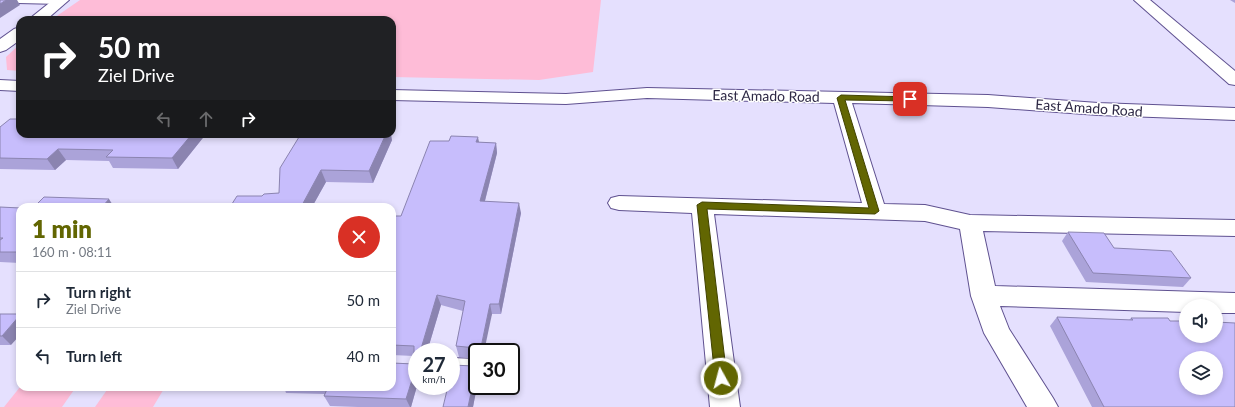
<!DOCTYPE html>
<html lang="en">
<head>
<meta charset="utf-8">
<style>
  :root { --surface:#fff; --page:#f2f2f3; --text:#1f2937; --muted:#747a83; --line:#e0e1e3; --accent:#626602 }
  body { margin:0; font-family:Lato,sans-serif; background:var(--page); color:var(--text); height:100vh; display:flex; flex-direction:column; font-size:15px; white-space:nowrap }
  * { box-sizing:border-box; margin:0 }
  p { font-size:13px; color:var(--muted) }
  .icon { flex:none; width:22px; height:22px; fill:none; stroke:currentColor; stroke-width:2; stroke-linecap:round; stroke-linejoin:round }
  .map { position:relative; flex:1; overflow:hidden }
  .sheet { position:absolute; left:16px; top:203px; width:380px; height:188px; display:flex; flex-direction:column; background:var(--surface); border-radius:12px; box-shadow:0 2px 6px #0003 }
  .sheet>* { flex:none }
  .top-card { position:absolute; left:16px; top:16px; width:380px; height:122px; border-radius:12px; box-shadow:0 2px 6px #0003; background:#202124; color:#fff; overflow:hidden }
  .fabs { position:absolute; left:1179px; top:299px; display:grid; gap:8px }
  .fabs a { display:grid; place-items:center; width:44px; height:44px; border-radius:50%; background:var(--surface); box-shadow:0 2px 6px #0003; font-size:20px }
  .speed { position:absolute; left:408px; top:343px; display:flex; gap:8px; font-size:20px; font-weight:700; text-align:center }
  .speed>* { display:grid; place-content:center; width:52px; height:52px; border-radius:50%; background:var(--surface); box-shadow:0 2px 6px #0003; line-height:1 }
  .speed small { font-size:10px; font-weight:400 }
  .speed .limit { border:2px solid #111; border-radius:6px; background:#fff; color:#111 }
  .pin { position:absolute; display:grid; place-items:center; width:34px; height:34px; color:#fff; margin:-17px; border-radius:8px; box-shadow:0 2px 6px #0006 }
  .me { position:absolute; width:44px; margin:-22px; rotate:353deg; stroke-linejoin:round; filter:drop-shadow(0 0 3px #0008) }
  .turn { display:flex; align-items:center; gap:14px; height:84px; padding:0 16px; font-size:18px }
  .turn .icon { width:52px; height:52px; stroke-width:2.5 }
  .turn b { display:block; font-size:28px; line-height:34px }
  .lanes { display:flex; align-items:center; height:38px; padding:0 16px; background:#0003; justify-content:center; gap:20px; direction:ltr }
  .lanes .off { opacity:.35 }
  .round { display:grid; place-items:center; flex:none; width:42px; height:42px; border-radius:21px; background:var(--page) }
  .head { display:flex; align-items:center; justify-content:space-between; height:68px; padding:0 16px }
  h1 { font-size:24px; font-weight:800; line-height:30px; color:var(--accent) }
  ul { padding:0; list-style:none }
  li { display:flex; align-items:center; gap:12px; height:56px; padding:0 16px; border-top:1px solid var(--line) }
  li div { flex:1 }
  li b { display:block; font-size:15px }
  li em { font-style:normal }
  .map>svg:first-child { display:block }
</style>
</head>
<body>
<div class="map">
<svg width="1235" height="407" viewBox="0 0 1235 407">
  <rect width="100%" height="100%" fill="#e5e0fe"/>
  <g fill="#febcd7">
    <path d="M 80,0 L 601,0 L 593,72 L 539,80 L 392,77 L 392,20 L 51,20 Z"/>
    <path d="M 20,44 L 20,71 L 7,70 L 6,57 Z"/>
    <path d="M 20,387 L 76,387 L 62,407 L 4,407 Z"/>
    <path d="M 109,387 L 165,387 L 153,407 L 95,407 Z"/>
  </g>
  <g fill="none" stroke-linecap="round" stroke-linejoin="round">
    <defs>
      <g id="service">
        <path d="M 13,0 L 65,0 L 66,1 L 61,4 L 18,3 Z"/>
        <path d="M 451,358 L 477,359 L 477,375 L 451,374 Z"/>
      </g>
      <g id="minor">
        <path d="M 53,0 L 69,0 L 46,20 L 28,20 Z"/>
        <path d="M 20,27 L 20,40 L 6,50 L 0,52 L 0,39 L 14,29 Z"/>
        <path d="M 0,80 L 20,81 L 20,91 L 0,90 Z"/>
        <path d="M 647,88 L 988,95 L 1098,103 L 1235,108 L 1235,120 L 1098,115 L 988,107 L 852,103 L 884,204 L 925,205 L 970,215 L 1235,220 L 1235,236 L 983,231 L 995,286 L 1235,293 L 1235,313 L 1216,313 L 1216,306 L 1186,306 L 1186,312 L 1000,306 L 1009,329 L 1053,398 L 1058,407 L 1027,407 L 984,333 L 971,296 L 960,229 L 925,221 L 714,214 L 740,407 L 710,407 L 692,213 L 619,210 L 611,208 L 608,203 L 611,198 L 619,196 L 862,203 L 834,103 L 647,98 L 566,104 L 392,100 L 392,90 L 566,94 Z"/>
      </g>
      <path id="tertiary" d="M 1134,0 L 1150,0 L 1235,71 L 1235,85 L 1229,84 Z"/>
    </defs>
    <use href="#service" stroke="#5f5190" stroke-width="2"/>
    <use href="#minor" stroke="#5f5190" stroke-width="2"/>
    <use href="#tertiary" stroke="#5f5190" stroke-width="2"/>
    <use href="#service" fill="#fff" fill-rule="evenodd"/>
    <use href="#minor" fill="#fff" fill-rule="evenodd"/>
    <use href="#tertiary" fill="#fff" fill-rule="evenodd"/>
  </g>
  <g fill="#aba3d9">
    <path d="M 1230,0 L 1235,0 L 1235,3 Z"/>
    <path d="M 0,127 L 206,134 L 178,169 L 113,168 L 109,161 L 66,160 L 55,170 L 0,169 Z"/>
    <path d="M 299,137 L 392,140 L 373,183 L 326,182 L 312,207 L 230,207 L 262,196 L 279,193 Z"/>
    <path d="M 479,142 L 496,143 L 497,153 L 485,201 L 521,213 L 501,314 L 492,314 L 477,352 L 477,386 L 473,407 L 443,407 L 476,365 L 476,358 L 459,357 L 456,346 L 463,311 L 441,305 L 427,352 L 417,352 L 417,386 L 411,407 L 358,407 L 330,406 L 324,396 L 325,394 L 286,393 L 285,390 L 209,388 L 209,387 L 392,387 L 414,364 L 414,356 L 392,355 L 392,216 L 401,216 Z"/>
    <path d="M 0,207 L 20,208 L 20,263 L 0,262 Z"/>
    <path d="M 1068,232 L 1114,248 L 1191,278 L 1183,287 L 1086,282 L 1062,241 Z"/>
    <path d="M 0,314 L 11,345 L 0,345 Z"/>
    <path d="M 1057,317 L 1129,320 L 1131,318 L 1235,407 L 1092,407 L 1050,326 Z"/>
  </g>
  <g fill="#8b84b0">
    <path d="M 6,0 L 17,0 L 20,5 L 0,18 L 0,4 Z"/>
    <path d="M 192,134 L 206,134 L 178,169 L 172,158 Z"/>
    <path d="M 386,134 L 391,134 L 392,140 L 373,183 L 369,171 Z"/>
    <path d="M 478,137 L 480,147 L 476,142 Z"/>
    <path d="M 496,143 L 497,153 L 482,212 L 480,201 Z"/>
    <path d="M 58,149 L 66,160 L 55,170 L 47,159 Z"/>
    <path d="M 321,170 L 326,182 L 312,207 L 301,207 Z"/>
    <path d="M 109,199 L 114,207 L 102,207 Z"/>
    <path d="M 519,203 L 521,213 L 501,314 L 499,304 Z"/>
    <path d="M 437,295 L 441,305 L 427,352 L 420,352 Z"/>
    <path d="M 490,304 L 492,314 L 484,352 L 480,352 Z"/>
    <path d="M 20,315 L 20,335 L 11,345 L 2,336 Z"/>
    <path d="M 417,364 L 417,386 L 411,407 L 410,407 L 406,399 Z"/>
    <path d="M 477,364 L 477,386 L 473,407 L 468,407 Z"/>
  </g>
  <g fill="#c7bdfc" stroke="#8b84b0" fill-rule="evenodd">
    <path d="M 0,0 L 6,0 L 0,4 Z"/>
    <path d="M 10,119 L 20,119 L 20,134 L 192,134 L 172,158 L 106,157 L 113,150 L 58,149 L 47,159 L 0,158 L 0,127 Z"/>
    <path d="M 304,134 L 386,134 L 369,171 L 321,170 L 301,207 L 230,207 L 237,196 L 262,196 L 264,194 L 279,193 L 280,168 L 299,137 L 302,137 Z"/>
    <path d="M 451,136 L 478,137 L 476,142 L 496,143 L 480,201 L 519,203 L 499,304 L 490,304 L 480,352 L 477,352 L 477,364 L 468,407 L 443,407 L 448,386 L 451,386 L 451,370 L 452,365 L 474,366 L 476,365 L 476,348 L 456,346 L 465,301 L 437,295 L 420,352 L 417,352 L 417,364 L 406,399 L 324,396 L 328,387 L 392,387 L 392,363 L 414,364 L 414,346 L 392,345 L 392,216 L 401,216 L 430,141 L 449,141 Z"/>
    <path d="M 44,197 L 109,199 L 102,207 L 34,207 Z"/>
    <path d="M 0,207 L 20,208 L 20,252 L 0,252 L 0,240 L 3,238 L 0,238 Z"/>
    <path d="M 1068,232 L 1104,233 L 1114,248 L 1171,251 L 1191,278 L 1093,273 Z"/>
    <path d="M 0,314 L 20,314 L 20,315 L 2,336 L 0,336 Z"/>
    <path d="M 1057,317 L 1133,320 L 1131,318 L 1168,318 L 1170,321 L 1186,321 L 1186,336 L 1216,336 L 1216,322 L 1235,323 L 1235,407 L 1104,407 ZM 1186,358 L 1216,358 L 1216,388 L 1186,388 Z"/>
  </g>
  <path fill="#626602" stroke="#404201" d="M 841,95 L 910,97 L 914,99 L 910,101 L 845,100 L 879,211 L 875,214 L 707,209 L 727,378 L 725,381 L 721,383 L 717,381 L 715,378 L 697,205 L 702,202 L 869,208 L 837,98 Z"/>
  <g text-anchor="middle" stroke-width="3" stroke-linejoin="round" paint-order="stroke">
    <g font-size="14" fill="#2e2945" stroke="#fff">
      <text transform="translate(766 96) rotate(1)" y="5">East Amado Road</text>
      <text transform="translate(1089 108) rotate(4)" y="5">East Amado Road</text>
    </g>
  </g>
</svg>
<div class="fabs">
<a><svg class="icon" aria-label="sound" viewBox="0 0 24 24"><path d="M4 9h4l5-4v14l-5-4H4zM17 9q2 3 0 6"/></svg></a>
<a><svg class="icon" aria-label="layers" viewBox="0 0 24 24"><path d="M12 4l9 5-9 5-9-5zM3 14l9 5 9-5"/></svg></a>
</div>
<div class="speed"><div>27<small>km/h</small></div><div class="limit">30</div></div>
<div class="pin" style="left:910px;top:99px;background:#d93025"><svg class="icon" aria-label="arrive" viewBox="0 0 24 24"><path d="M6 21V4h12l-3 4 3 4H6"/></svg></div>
<svg class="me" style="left:721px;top:378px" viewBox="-20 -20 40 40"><circle r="17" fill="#626602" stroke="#fff" stroke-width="3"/><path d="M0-11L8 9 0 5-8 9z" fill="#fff"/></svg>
<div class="top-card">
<div class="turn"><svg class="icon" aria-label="right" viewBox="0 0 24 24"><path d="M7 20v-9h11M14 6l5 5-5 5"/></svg><div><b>50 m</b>Ziel Drive</div></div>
<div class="lanes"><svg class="icon off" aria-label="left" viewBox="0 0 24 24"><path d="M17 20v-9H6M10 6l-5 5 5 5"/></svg><svg class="icon off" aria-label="ahead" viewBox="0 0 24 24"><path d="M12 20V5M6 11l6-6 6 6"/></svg><svg class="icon" aria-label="right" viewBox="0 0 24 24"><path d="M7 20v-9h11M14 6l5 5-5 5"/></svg></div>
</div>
<section class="sheet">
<div class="head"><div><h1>1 min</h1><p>160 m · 08:11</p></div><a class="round" style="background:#d93025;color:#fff"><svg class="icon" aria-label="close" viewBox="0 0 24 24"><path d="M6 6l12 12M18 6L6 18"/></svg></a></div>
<ul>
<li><svg class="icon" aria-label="right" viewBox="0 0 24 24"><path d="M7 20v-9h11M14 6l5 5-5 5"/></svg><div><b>Turn right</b><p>Ziel Drive</p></div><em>50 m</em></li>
<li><svg class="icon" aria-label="left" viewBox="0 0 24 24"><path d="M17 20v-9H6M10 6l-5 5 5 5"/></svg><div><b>Turn left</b></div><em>40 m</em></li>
</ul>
</section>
</div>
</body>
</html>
